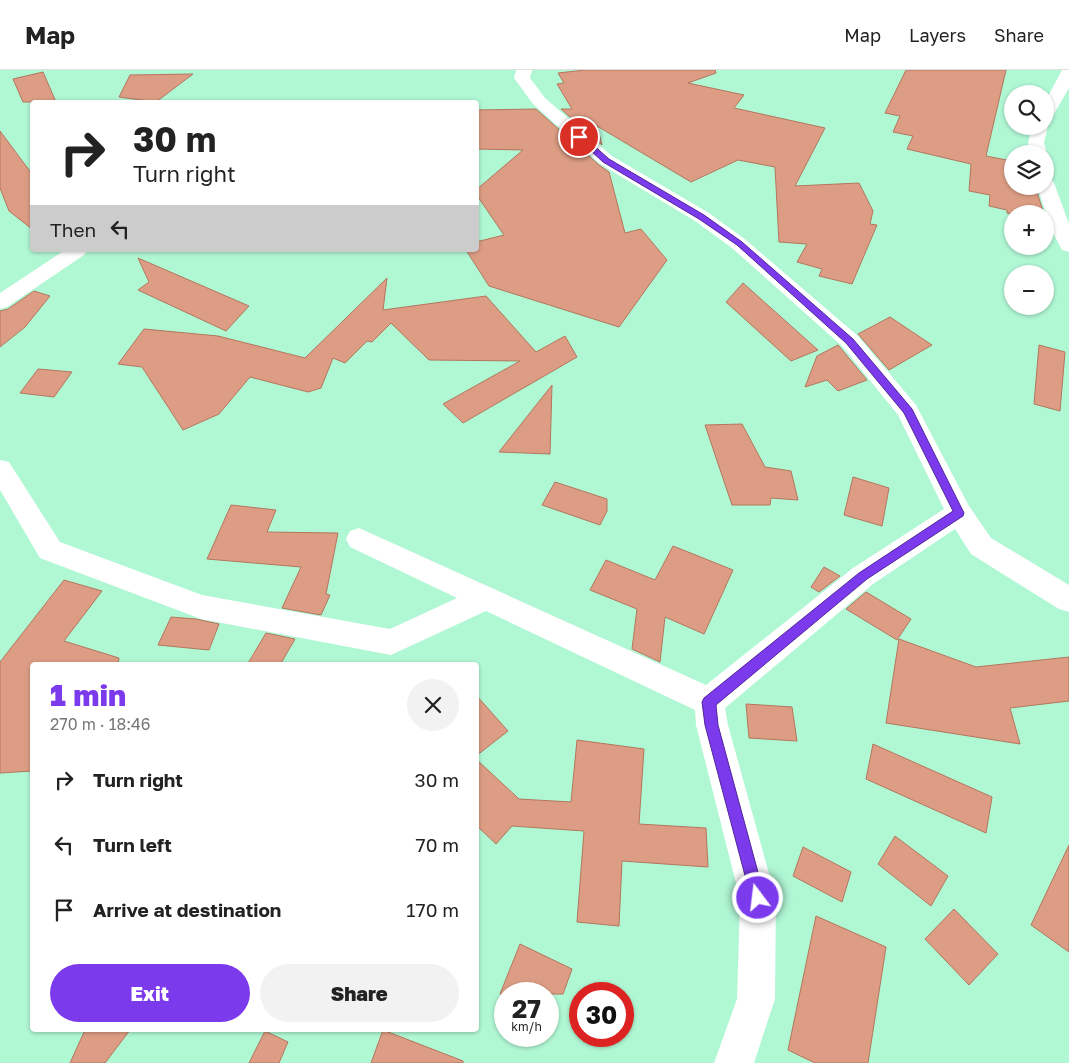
<!DOCTYPE html>
<html lang="en">
<head>
<meta charset="utf-8">
<style>
  :root { --surface:#fff; --page:#f2f2f2; --text:#222; --muted:#767676; --line:#e0e0e0; --accent:#7c3aed }
  body { margin:0; font-family:"Golos Text",sans-serif; background:var(--page); color:var(--text); height:100vh; display:flex; flex-direction:column; font-size:19px; white-space:nowrap }
  * { box-sizing:border-box; margin:0 }
  p { font-size:16px; color:var(--muted) }
  .icon { flex:none; width:28px; height:28px; fill:none; stroke:currentColor; stroke-width:2; stroke-linecap:round; stroke-linejoin:round }
  .map { position:relative; flex:1; overflow:hidden }
  .panel { position:absolute; left:30px; top:592px; width:449px; height:370px; display:flex; flex-direction:column; background:var(--surface); border-radius:5px; box-shadow:0 1px 4px #0004 }
  .panel>* { flex:none }
  .top-card { position:absolute; left:30px; top:30px; width:449px; height:152px; border-radius:5px; box-shadow:0 1px 4px #0004; background:#fff; color:var(--text); overflow:hidden }
  .controls { position:absolute; left:1004px; top:15px; display:grid; gap:10px }
  .controls a { display:grid; place-items:center; width:50px; height:50px; border-radius:50%; background:var(--surface); box-shadow:0 1px 4px #0004; font-size:25px }
  .speed { position:absolute; left:494px; top:912px; display:flex; gap:10px; font-size:25px; font-weight:700; text-align:center }
  .speed>* { display:grid; place-content:center; width:65px; height:65px; border-radius:50%; background:var(--surface); box-shadow:0 1px 4px #0004; line-height:1 }
  .speed small { font-size:12px; font-weight:400 }
  .speed .limit { border:8px solid #d22; background:#fff; color:#111 }
  .pin { position:absolute; display:grid; place-items:center; width:42px; height:42px; color:#fff; margin:-21px; border:2px solid #fff; border-radius:50%; box-shadow:0 1px 5px #0007 }
  .me { position:absolute; width:55px; margin:-28px; rotate:345deg; stroke-linejoin:round; filter:drop-shadow(0 0 4px #0008) }
  .turn { display:flex; align-items:center; gap:18px; height:105px; padding:0 20px; font-size:22px }
  .turn .icon { width:65px; height:65px; stroke-width:2.5 }
  .turn b { display:block; font-size:35px; line-height:42px }
  .then { display:flex; align-items:center; height:48px; padding:0 20px; background:#0003; gap:10px; font-size:19px }
  .round { display:grid; place-items:center; flex:none; width:52px; height:52px; border-radius:26px; background:var(--page) }
  .headline { display:flex; align-items:center; justify-content:space-between; height:85px; padding:0 20px }
  h1 { font-size:30px; font-weight:800; line-height:38px; color:var(--accent) }
  .button { display:flex; gap:10px; margin-top:auto; padding:10px 20px }
  .button a { flex:1; height:58px; border-radius:30px; background:var(--accent); color:#fff; font-size:20px; font-weight:800; line-height:58px; text-align:center }
  .button a+a { background:var(--page); color:var(--text) }
  ul { padding:0; list-style:none }
  li { display:flex; align-items:center; gap:15px; height:65px; padding:0 20px }
  li div { flex:1 }
  li b { display:block; font-size:19px }
  li em { font-style:normal }
  header { display:flex; align-items:center; gap:30px; box-sizing:border-box; height:70px; padding:0 25px; background:var(--surface); border-bottom:1px solid var(--line) }
  header strong { font-size:24px }
  nav { display:flex; gap:28px; margin-inline-start:auto; font-size:18px }
  .map>svg:first-child { display:block }
</style>
</head>
<body>
<header>
<strong>Map</strong>
<nav><a>Map</a><a>Layers</a><a>Share</a></nav>
</header>
<div class="map">
<svg width="1069" height="993" viewBox="0 0 1069 993">
  <rect width="100%" height="100%" fill="#b0f7d4"/>
  <g fill="#dd9d84" stroke="#b3765d">
    <path d="M 585,0 L 715,0 L 716,3 L 688,13 L 744,25 L 734,38 L 825,58 L 795,116 L 859,113 L 873,141 L 870,154 L 877,155 L 852,214 L 819,206 L 822,199 L 797,192 L 807,174 L 779,172 L 775,97 L 738,90 L 691,112 L 597,56 L 602,75 L 561,39 L 572,39 L 557,14 L 564,13 L 558,3 Z"/>
    <path d="M 906,0 L 1006,0 L 986,86 L 1012,91 L 1012,116 L 1035,116 L 1044,144 L 1012,144 L 1007,143 L 1007,140 L 989,136 L 990,125 L 969,121 L 971,94 L 907,79 L 913,66 L 893,62 L 900,46 L 885,43 Z"/>
    <path d="M 43,2 L 56,32 L 23,32 L 13,9 Z"/>
    <path d="M 193,4 L 156,32 L 119,27 L 130,5 Z"/>
    <path d="M 536,39 L 599,95 L 609,102 L 625,163 L 641,159 L 667,190 L 619,257 L 489,216 L 466,180 L 476,180 L 476,172 L 504,165 L 476,124 L 476,120 L 523,80 L 476,79 L 476,40 Z"/>
    <path d="M 0,61 L 32,104 L 32,159 L 9,141 L 0,118 Z"/>
    <path d="M 138,188 L 249,236 L 226,261 L 138,220 L 149,212 Z"/>
    <path d="M 387,208 L 383,240 L 486,226 L 536,282 L 565,266 L 577,287 L 463,353 L 443,334 L 520,291 L 429,290 L 391,253 L 372,272 L 367,271 L 345,293 L 333,288 L 321,318 L 308,322 L 250,307 L 219,344 L 183,360 L 142,297 L 118,294 L 144,259 L 218,266 L 305,288 Z"/>
    <path d="M 743,213 L 818,280 L 791,291 L 726,232 Z"/>
    <path d="M 34,221 L 50,226 L 25,257 L 0,277 L 0,241 L 8,239 Z"/>
    <path d="M 890,247 L 932,275 L 889,300 L 858,264 Z"/>
    <path d="M 838,275 L 867,310 L 838,321 L 827,310 L 805,317 L 817,286 Z"/>
    <path d="M 1039,275 L 1065,282 L 1060,341 L 1034,334 Z"/>
    <path d="M 38,299 L 72,302 L 54,327 L 20,323 Z"/>
    <path d="M 552,315 L 550,384 L 499,382 Z"/>
    <path d="M 742,354 L 765,397 L 791,401 L 798,430 L 771,428 L 770,435 L 732,435 L 705,355 Z"/>
    <path d="M 853,407 L 889,418 L 882,456 L 844,445 Z"/>
    <path d="M 555,412 L 607,429 L 607,441 L 600,455 L 542,435 Z"/>
    <path d="M 231,435 L 276,440 L 267,462 L 338,463 L 326,524 L 330,525 L 321,545 L 282,538 L 301,497 L 207,489 Z"/>
    <path d="M 673,476 L 733,500 L 704,564 L 665,547 L 660,592 L 632,579 L 637,539 L 590,520 L 606,490 L 655,510 Z"/>
    <path d="M 824,497 L 840,506 L 819,522 L 811,517 Z"/>
    <path d="M 64,510 L 102,521 L 64,571 L 119,588 L 118,595 L 32,595 L 32,701 L 0,703 L 0,592 Z"/>
    <path d="M 866,522 L 911,549 L 897,570 L 846,539 Z"/>
    <path d="M 171,547 L 196,549 L 219,554 L 209,580 L 158,575 Z"/>
    <path d="M 266,563 L 295,569 L 280,595 L 247,595 Z"/>
    <path d="M 899,569 L 976,597 L 1069,587 L 1069,631 L 1010,638 L 1020,674 L 886,653 Z"/>
    <path d="M 476,625 L 508,661 L 476,686 Z"/>
    <path d="M 746,634 L 792,637 L 797,671 L 749,668 Z"/>
    <path d="M 577,670 L 644,679 L 639,754 L 706,758 L 708,797 L 622,791 L 619,856 L 577,852 L 584,761 L 512,756 L 496,774 L 476,755 L 476,689 L 519,729 L 571,732 Z"/>
    <path d="M 873,674 L 992,727 L 986,763 L 866,709 Z"/>
    <path d="M 895,766 L 948,806 L 931,836 L 878,794 Z"/>
    <path d="M 1069,775 L 1069,882 L 1031,855 Z"/>
    <path d="M 803,777 L 851,802 L 842,832 L 793,806 Z"/>
    <path d="M 954,839 L 998,884 L 969,915 L 925,869 Z"/>
    <path d="M 816,846 L 886,877 L 868,993 L 815,993 L 788,980 Z"/>
    <path d="M 520,874 L 572,899 L 563,924 L 500,924 Z"/>
    <path d="M 85,960 L 130,960 L 105,993 L 70,993 Z"/>
    <path d="M 383,960 L 463,991 L 463,993 L 371,993 Z"/>
    <path d="M 265,961 L 288,972 L 279,993 L 249,993 Z"/>
  </g>
  <g fill="none" stroke-linecap="round" stroke-linejoin="round">
    <g fill="#fff" fill-rule="evenodd">
      <path d="M 516,0 L 532,0 L 530,8 L 545,28 L 612,86 L 709,143 L 746,170 L 858,266 L 916,335 L 969,436 L 991,468 L 1069,515 L 1069,542 L 1059,539 L 971,484 L 955,459 L 873,514 L 725,638 L 728,655 L 776,829 L 775,929 L 754,993 L 714,993 L 737,929 L 740,829 L 696,655 L 695,640 L 486,541 L 391,585 L 201,549 L 40,488 L 0,420 L 0,390 L 9,392 L 60,472 L 202,525 L 390,559 L 457,528 L 350,477 L 346,469 L 350,461 L 359,458 L 706,615 L 853,498 L 944,439 L 898,345 L 842,276 L 732,178 L 695,151 L 600,94 L 533,34 L 514,8 Z"/>
      <path d="M 1062,0 L 1069,0 L 1069,18 L 1051,49 L 1045,51 L 1045,32 Z"/>
      <path d="M 1045,52 L 1048,56 L 1044,73 L 1047,84 L 1045,86 L 1045,84 L 1029,84 L 1028,73 L 1032,56 L 1045,56 Z"/>
      <path d="M 1045,108 L 1051,109 L 1054,113 L 1069,154 L 1069,182 L 1062,180 L 1052,161 L 1037,116 L 1045,116 Z"/>
      <path d="M 65,180 L 87,181 L 84,185 L 7,237 L 0,239 L 0,223 Z"/>
    </g>
  </g>
  <path fill="#7c3aed" stroke="#51269a" d="M 577,65 L 582,65 L 609,89 L 704,145 L 742,172 L 853,269 L 912,339 L 964,443 L 963,446 L 867,509 L 716,635 L 718,655 L 765,828 L 763,834 L 758,836 L 753,834 L 751,828 L 705,655 L 702,632 L 704,628 L 859,503 L 953,441 L 904,343 L 846,273 L 737,175 L 699,149 L 603,92 L 577,68 Z"/>
</svg>
<div class="controls">
<a><svg class="icon" aria-label="search" viewBox="0 0 24 24"><circle cx="10" cy="10" r="6"/><path d="M15 15l6 6"/></svg></a>
<a><svg class="icon" aria-label="layers" viewBox="0 0 24 24"><path d="M12 4l9 5-9 5-9-5zM3 14l9 5 9-5"/></svg></a>
<a>+</a>
<a>−</a>
</div>
<div class="speed"><div>27<small>km/h</small></div><div class="limit">30</div></div>
<div class="pin" style="left:579px;top:67px;background:#d93025"><svg class="icon" aria-label="arrive" viewBox="0 0 24 24"><path d="M6 21V4h12l-3 4 3 4H6"/></svg></div>
<svg class="me" style="left:758px;top:828px" viewBox="-20 -20 40 40"><circle r="17" fill="#7c3aed" stroke="#fff" stroke-width="3"/><path d="M0-11L8 9 0 5-8 9z" fill="#fff"/></svg>
<div class="top-card">
<div class="turn"><svg class="icon" aria-label="right" viewBox="0 0 24 24"><path d="M7 20v-9h11M14 6l5 5-5 5"/></svg><div><b>30 m</b>Turn right</div></div>
<div class="then">Then<svg class="icon" aria-label="left" viewBox="0 0 24 24"><path d="M17 20v-9H6M10 6l-5 5 5 5"/></svg></div>
</div>
<section class="panel">
<div class="headline"><div><h1>1 min</h1><p>270 m · 18:46</p></div><a class="round"><svg class="icon" aria-label="close" viewBox="0 0 24 24"><path d="M6 6l12 12M18 6L6 18"/></svg></a></div>
<ul>
<li><svg class="icon" aria-label="right" viewBox="0 0 24 24"><path d="M7 20v-9h11M14 6l5 5-5 5"/></svg><div><b>Turn right</b></div><em>30 m</em></li>
<li><svg class="icon" aria-label="left" viewBox="0 0 24 24"><path d="M17 20v-9H6M10 6l-5 5 5 5"/></svg><div><b>Turn left</b></div><em>70 m</em></li>
<li><svg class="icon" aria-label="arrive" viewBox="0 0 24 24"><path d="M6 21V4h12l-3 4 3 4H6"/></svg><div><b>Arrive at destination</b></div><em>170 m</em></li>
</ul>
<div class="button"><a>Exit</a><a>Share</a></div>
</section>
</div>
</body>
</html>
